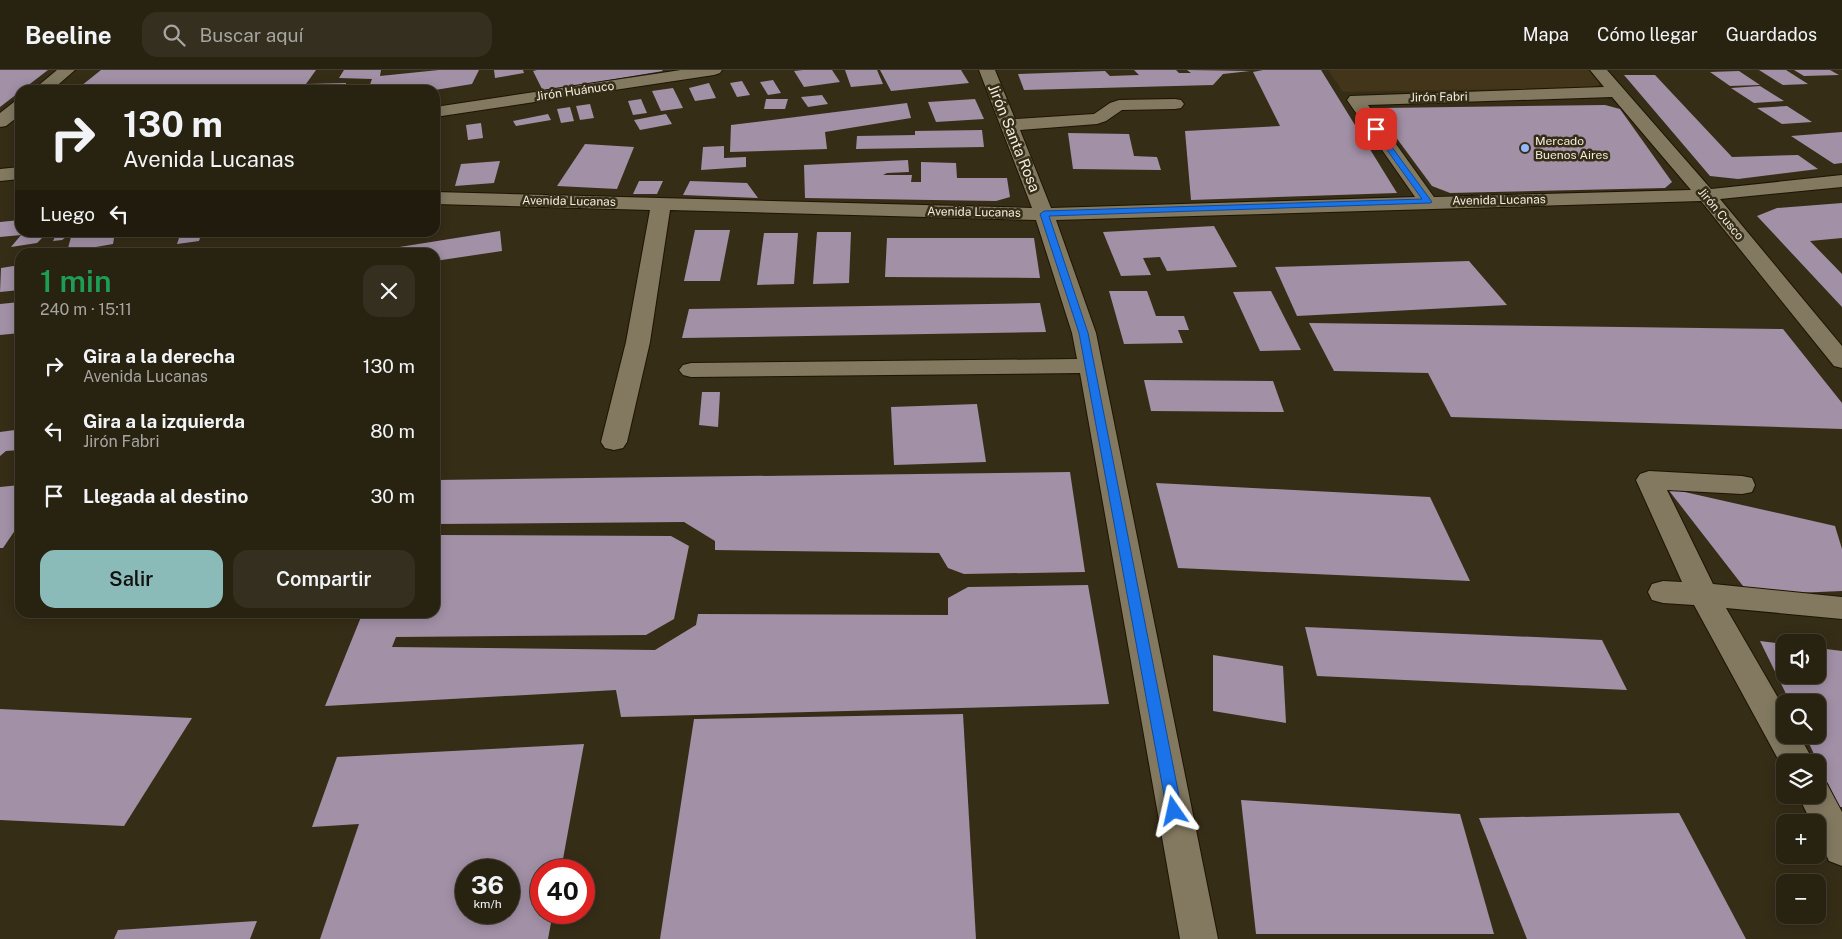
<!DOCTYPE html>
<html lang="es">
<head>
<meta charset="utf-8">
<style>
  :root { --surface:#282211; --page:#342f1f; --text:#f1f3f6; --muted:#a5a49f; --line:#443f31; --accent:#8bbbb9 }
  body { margin:0; font-family:"Public Sans",sans-serif; background:var(--page); color:var(--text); height:100vh; display:flex; flex-direction:column; font-size:19px; white-space:nowrap }
  * { box-sizing:border-box; margin:0 }
  p { font-size:16px; color:var(--muted) }
  .icon { flex:none; width:28px; height:28px; fill:none; stroke:currentColor; stroke-width:2; stroke-linecap:round; stroke-linejoin:round }
  .map { position:relative; flex:1; overflow:hidden }
  .sheet { position:absolute; left:15px; top:178px; width:425px; height:370px; display:flex; flex-direction:column; background:var(--surface); border-radius:15px; box-shadow:0 2px 12px #0003,0 0 0 1px var(--line) }
  .sheet>* { flex:none }
  .banner { position:absolute; left:15px; top:15px; width:425px; height:152px; border-radius:15px; box-shadow:0 2px 12px #0003,0 0 0 1px var(--line); background:#282211; color:var(--text); overflow:hidden }
  .buttons { position:absolute; left:1776px; top:564px; display:grid; gap:10px }
  .buttons a { display:grid; place-items:center; width:50px; height:50px; border-radius:10px; background:var(--surface); box-shadow:0 2px 12px #0003,0 0 0 1px var(--line); font-size:25px }
  .speed { position:absolute; left:455px; top:789px; display:flex; gap:10px; font-size:25px; font-weight:700; text-align:center }
  .speed>* { display:grid; place-content:center; width:65px; height:65px; border-radius:50%; background:var(--surface); box-shadow:0 2px 12px #0003,0 0 0 1px var(--line); line-height:1 }
  .speed small { font-size:12px; font-weight:400 }
  .speed .limit { border:8px solid #d22; background:#fff; color:#111 }
  .pin { position:absolute; display:grid; place-items:center; width:42px; height:42px; color:#fff; margin:-21px; border-radius:10px; box-shadow:0 2px 8px #0006 }
  .me { position:absolute; width:55px; margin:-28px; rotate:349deg; stroke-linejoin:round; filter:drop-shadow(0 0 4px #0008) }
  .turn { display:flex; align-items:center; gap:18px; height:105px; padding:0 25px; font-size:22px }
  .turn .icon { width:65px; height:65px; stroke-width:2.5 }
  .turn b { display:block; font-size:35px; line-height:42px }
  .then { display:flex; align-items:center; height:48px; padding:0 25px; background:#0003; gap:10px; font-size:19px }
  .round { display:grid; place-items:center; flex:none; width:52px; height:52px; border-radius:15px; background:var(--page) }
  .headline { display:flex; align-items:center; justify-content:space-between; height:85px; padding:0 25px }
  h1 { font-size:30px; font-weight:600; line-height:38px; color:#1e9e55 }
  .cta { display:flex; gap:10px; margin-top:auto; padding:10px 25px }
  .cta a { flex:1; height:58px; border-radius:15px; background:var(--accent); color:#111; font-size:20px; font-weight:600; line-height:58px; text-align:center }
  .cta a+a { background:var(--page); color:var(--text) }
  ul { padding:0; list-style:none }
  li { display:flex; align-items:center; gap:15px; height:65px; padding:0 25px }
  li div { flex:1 }
  li b { display:block; font-size:19px }
  li em { font-style:normal }
  header { display:flex; align-items:center; gap:30px; box-sizing:border-box; height:70px; padding:0 25px; background:var(--surface); border-bottom:1px solid var(--line) }
  header strong { font-size:24px }
  nav { display:flex; gap:28px; margin-inline-start:auto; font-size:18px }
  .search { width:350px; height:45px; background:var(--page); display:flex; align-items:center; gap:12px; box-sizing:border-box; padding:0 18px; border-radius:15px; color:var(--muted); font-size:19px }
  .map>svg:first-child { display:block }
</style>
</head>
<body>
<header>
<strong>Beeline</strong>
<div class="search"><svg class="icon" aria-label="search" viewBox="0 0 24 24"><circle cx="10" cy="10" r="6"/><path d="M15 15l6 6"/></svg>Buscar aquí</div>
<nav><a>Mapa</a><a>Cómo llegar</a><a>Guardados</a></nav>
</header>
<div class="map">
<svg width="1842" height="869" viewBox="0 0 1842 869">
  <rect width="100%" height="100%" fill="#362d17"/>
  <path fill="#423519" d="M 1328,0 L 1590,0 L 1600,12 L 1599,15 L 1590,18 L 1343,22 Z"/>
  <g fill="#a290a6" fill-rule="evenodd">
    <path d="M 0,0 L 48,0 L 0,37 Z"/>
    <path d="M 101,0 L 316,0 L 306,14 L 346,13 L 346,20 L 76,20 Z"/>
    <path d="M 344,0 L 381,0 L 380,6 L 439,0 L 479,0 L 472,14 L 435,20 L 368,20 L 372,9 L 339,8 Z"/>
    <path d="M 494,0 L 523,0 L 524,3 L 495,8 Z"/>
    <path d="M 537,0 L 662,0 L 663,1 L 543,21 L 533,1 Z"/>
    <path d="M 803,0 L 832,0 L 840,12 L 804,17 L 794,1 Z"/>
    <path d="M 845,0 L 877,0 L 883,14 L 851,17 Z"/>
    <path d="M 880,0 L 961,0 L 969,13 L 891,21 Z"/>
    <path d="M 1134,0 L 1176,0 L 1179,3 L 1191,3 L 1187,0 L 1250,1 L 1223,4 L 1213,15 L 1024,20 L 1018,4 L 1105,1 L 1110,6 L 1139,5 Z"/>
    <path d="M 1263,0 L 1321,0 L 1397,123 L 1191,130 L 1185,61 L 1280,56 L 1253,2 Z"/>
    <path d="M 1759,0 L 1786,0 L 1808,14 L 1783,15 Z"/>
    <path d="M 1794,0 L 1830,0 L 1839,5 L 1804,6 Z"/>
    <path d="M 1739,1 L 1760,15 L 1730,16 L 1710,2 Z"/>
    <path d="M 1624,5 L 1655,5 L 1732,87 L 1798,85 L 1818,99 L 1738,109 L 1710,106 Z"/>
    <path d="M 773,10 L 781,23 L 768,25 L 760,12 Z"/>
    <path d="M 742,11 L 750,25 L 737,27 L 730,13 Z"/>
    <path d="M 709,13 L 716,28 L 695,31 L 689,18 Z"/>
    <path d="M 1760,16 L 1784,31 L 1754,33 L 1731,18 Z"/>
    <path d="M 673,18 L 683,38 L 661,41 L 652,21 Z"/>
    <path d="M 822,25 L 828,34 L 808,37 L 801,27 Z"/>
    <path d="M 641,29 L 647,43 L 633,45 L 628,31 Z"/>
    <path d="M 766,29 L 788,29 L 785,39 L 764,39 Z"/>
    <path d="M 975,29 L 984,49 L 936,52 L 928,32 Z"/>
    <path d="M 907,33 L 911,48 L 825,62 L 827,79 L 730,82 L 731,55 Z"/>
    <path d="M 590,34 L 594,48 L 580,50 L 576,36 Z"/>
    <path d="M 1605,35 L 1620,39 L 1672,112 L 1665,118 L 1450,123 L 1432,116 L 1378,43 L 1383,38 Z"/>
    <path d="M 1787,36 L 1812,52 L 1782,54 L 1757,38 Z"/>
    <path d="M 570,37 L 574,51 L 561,53 L 557,39 Z"/>
    <path d="M 548,44 L 551,50 L 516,56 L 513,51 Z"/>
    <path d="M 666,44 L 672,54 L 640,60 L 634,50 Z"/>
    <path d="M 481,53 L 483,68 L 468,70 L 466,55 Z"/>
    <path d="M 982,60 L 984,77 L 856,79 L 857,66 L 915,65 L 915,61 Z"/>
    <path d="M 1842,62 L 1842,93 L 1834,94 L 1791,66 Z"/>
    <path d="M 1068,63 L 1129,64 L 1134,86 L 1157,87 L 1161,100 L 1073,99 Z"/>
    <path d="M 585,74 L 634,77 L 617,119 L 557,116 Z"/>
    <path d="M 724,76 L 724,88 L 746,87 L 746,97 L 701,100 L 703,77 Z"/>
    <path d="M 908,90 L 909,102 L 887,103 L 883,105 L 912,105 L 911,112 L 921,112 L 921,92 L 956,93 L 957,108 L 1007,108 L 1010,127 L 996,131 L 805,128 L 804,95 Z"/>
    <path d="M 500,91 L 494,113 L 455,116 L 461,94 Z"/>
    <path d="M 639,111 L 663,111 L 657,124 L 633,124 Z"/>
    <path d="M 690,111 L 747,113 L 758,128 L 683,125 Z"/>
    <path d="M 1842,133 L 1842,168 L 1810,171 L 1842,204 L 1842,237 L 1757,146 L 1777,138 Z"/>
    <path d="M 20,150 L 20,162 L 73,162 L 62,170 L 53,171 L 55,167 L 42,168 L 37,173 L 11,177 L 21,165 L 0,167 L 0,152 Z"/>
    <path d="M 1214,156 L 1237,197 L 1167,201 L 1160,187 L 1143,188 L 1151,205 L 1121,206 L 1103,162 Z"/>
    <path d="M 695,160 L 730,160 L 720,211 L 684,211 Z"/>
    <path d="M 500,161 L 502,181 L 435,191 L 435,182 L 368,182 Z"/>
    <path d="M 97,162 L 115,162 L 113,174 L 67,182 L 71,167 Z"/>
    <path d="M 181,162 L 202,162 L 199,171 L 177,174 Z"/>
    <path d="M 817,162 L 851,162 L 849,213 L 813,214 Z"/>
    <path d="M 764,163 L 798,163 L 794,214 L 757,215 Z"/>
    <path d="M 887,168 L 1034,168 L 1040,208 L 885,207 Z"/>
    <path d="M 1469,191 L 1507,235 L 1297,246 L 1275,197 Z"/>
    <path d="M 20,195 L 20,220 L 0,222 L 1,198 Z"/>
    <path d="M 1109,221 L 1147,221 L 1156,246 L 1184,246 L 1189,260 L 1178,260 L 1183,273 L 1124,274 Z"/>
    <path d="M 1271,221 L 1301,280 L 1260,281 L 1233,222 Z"/>
    <path d="M 20,232 L 20,263 L 0,265 L 0,234 Z"/>
    <path d="M 1040,233 L 1046,262 L 682,268 L 689,239 Z"/>
    <path d="M 1309,253 L 1783,259 L 1842,333 L 1842,359 L 1451,347 L 1428,303 L 1334,301 Z"/>
    <path d="M 1144,310 L 1273,311 L 1284,342 L 1151,341 Z"/>
    <path d="M 702,322 L 720,322 L 718,357 L 699,355 Z"/>
    <path d="M 977,334 L 986,392 L 894,395 L 891,337 Z"/>
    <path d="M 20,354 L 20,380 L 6,381 L 0,386 L 0,362 L 15,360 Z"/>
    <path d="M 1070,402 L 1085,502 L 964,504 L 948,498 L 939,483 L 715,480 L 715,471 L 684,452 L 435,454 L 435,410 Z"/>
    <path d="M 1156,413 L 1430,427 L 1470,511 L 1178,498 Z"/>
    <path d="M 20,415 L 20,453 L 3,478 L 0,478 L 0,417 Z"/>
    <path d="M 1667,418 L 1835,456 L 1842,479 L 1842,521 L 1750,525 Z"/>
    <path d="M 435,465 L 671,466 L 689,476 L 674,549 L 646,565 L 396,567 L 392,577 L 655,580 L 696,555 L 698,544 L 948,545 L 948,528 L 968,517 L 1088,515 L 1109,634 L 621,647 L 616,620 L 325,636 L 363,542 L 435,542 Z"/>
    <path d="M 1305,557 L 1602,570 L 1627,620 L 1317,606 Z"/>
    <path d="M 1760,571 L 1785,574 L 1785,605 L 1818,605 L 1818,578 L 1842,581 L 1842,737 L 1839,737 L 1805,665 L 1818,665 L 1818,632 L 1790,632 Z"/>
    <path d="M 1213,585 L 1283,596 L 1286,653 L 1213,641 Z"/>
    <path d="M 0,639 L 192,648 L 124,756 L 0,750 Z"/>
    <path d="M 963,644 L 976,869 L 660,869 L 694,649 Z"/>
    <path d="M 584,674 L 561,800 L 541,800 L 541,842 L 553,842 L 548,869 L 320,869 L 359,754 L 312,757 L 337,687 ZM 466,800 L 509,800 L 509,842 L 466,842 Z"/>
    <path d="M 1241,730 L 1460,744 L 1494,864 L 1256,864 Z"/>
    <path d="M 1679,743 L 1746,869 L 1527,869 L 1479,748 Z"/>
    <path d="M 257,851 L 250,869 L 114,869 L 118,860 Z"/>
  </g>
  <g fill="none" stroke-linecap="round" stroke-linejoin="round">
    <defs>
      <g id="minor">
        <path d="M 57,0 L 75,0 L 52,20 L 33,20 Z"/>
        <path d="M 681,0 L 722,0 L 720,3 L 714,5 L 435,47 L 435,37 Z"/>
        <path d="M 979,0 L 995,0 L 1015,49 L 1094,44 L 1110,33 L 1119,30 L 1175,29 L 1181,30 L 1184,34 L 1181,38 L 1175,39 L 1122,40 L 1106,51 L 1097,54 L 1020,60 L 1051,138 L 1415,127 L 1347,30 L 1350,26 L 1604,17 L 1590,0 L 1607,0 L 1711,119 L 1842,105 L 1842,117 L 1720,129 L 1842,276 L 1842,298 L 1834,296 L 1701,131 L 1056,150 L 1096,263 L 1218,869 L 1180,869 L 1080,303 L 691,307 L 683,305 L 679,300 L 683,295 L 691,293 L 1077,289 L 1072,263 L 1036,150 L 670,140 L 650,272 L 627,372 L 623,378 L 614,380 L 605,378 L 601,372 L 626,272 L 650,140 L 435,134 L 435,122 L 1032,138 ZM 1612,27 L 1691,120 L 1434,127 L 1368,35 Z"/>
        <path d="M 20,31 L 20,45 L 6,56 L 0,57 L 0,43 L 14,32 Z"/>
        <path d="M 20,97 L 20,109 L 0,111 L 0,99 Z"/>
        <path d="M 1649,401 L 1742,406 L 1752,408 L 1755,415 L 1752,422 L 1742,424 L 1667,420 L 1713,514 L 1842,527 L 1842,549 L 1726,538 L 1785,640 L 1785,665 L 1799,665 L 1814,692 L 1785,692 L 1785,702 L 1694,535 L 1663,533 L 1652,530 L 1648,522 L 1652,514 L 1663,511 L 1682,512 L 1636,410 L 1640,404 Z"/>
        <path d="M 1818,710 L 1827,714 L 1842,742 L 1842,796 L 1829,791 L 1818,767 L 1818,752 L 1811,752 L 1798,725 L 1818,725 Z"/>
      </g>
    </defs>
    <use href="#minor" stroke="#1e1502" stroke-width="2"/>
    <use href="#minor" fill="#837961" fill-rule="evenodd"/>
  </g>
  <path fill="#1a73e8" stroke="#114b97" d="M 1373,58 L 1378,58 L 1432,132 L 1430,133 L 1049,146 L 1088,263 L 1182,741 L 1179,746 L 1174,748 L 1169,746 L 1167,741 L 1079,263 L 1040,144 L 1044,141 L 1422,129 L 1372,59 Z"/>
  <circle fill="#94b7fd" stroke="#362d17" stroke-width="2" cx="1525" cy="78" r="5"/>
  <g text-anchor="middle" stroke-width="5" stroke-linejoin="round" paint-order="stroke">
    <g font-size="12" fill="#f2ecdf" stroke="#362d17">
      <text transform="translate(575 21) rotate(-8)" y="4">Jirón Huánuco</text>
      <text transform="translate(1439 27) rotate(-1)" y="4">Jirón Fabri</text>
      <text transform="translate(1499 130) rotate(-1)" y="4">Avenida Lucanas</text>
      <text transform="translate(569 131) rotate(1)" y="4">Avenida Lucanas</text>
      <text transform="translate(974 142) rotate(1)" y="4">Avenida Lucanas</text>
      <text transform="translate(1721 144) rotate(50)" y="4">Jirón Cusco</text>
    </g>
    <g font-size="12" fill="#f2ecdf" stroke="#362d17" text-anchor="start">
      <text x="1535" y="75">Mercado<tspan x="1535" dy="14">Buenos Aires</tspan></text>
    </g>
    <g font-size="15" fill="#f2ecdf" stroke="#362d17">
      <text transform="translate(1014 68) rotate(68)" y="5">Jirón Santa Rosa</text>
    </g>
  </g>
</svg>
<div class="buttons">
<a><svg class="icon" aria-label="sound" viewBox="0 0 24 24"><path d="M4 9h4l5-4v14l-5-4H4zM17 9q2 3 0 6"/></svg></a>
<a><svg class="icon" aria-label="search" viewBox="0 0 24 24"><circle cx="10" cy="10" r="6"/><path d="M15 15l6 6"/></svg></a>
<a><svg class="icon" aria-label="layers" viewBox="0 0 24 24"><path d="M12 4l9 5-9 5-9-5zM3 14l9 5 9-5"/></svg></a>
<a>+</a>
<a>−</a>
</div>
<div class="speed"><div>36<small>km/h</small></div><div class="limit">40</div></div>
<div class="pin" style="left:1376px;top:59px;background:#d93025"><svg class="icon" aria-label="arrive" viewBox="0 0 24 24"><path d="M6 21V4h12l-3 4 3 4H6"/></svg></div>
<svg class="me" style="left:1174px;top:741px" viewBox="-20 -20 40 40"><path d="M0-17L14 15 0 8-14 15z" fill="#1a73e8" stroke="#fff" stroke-width="4"/></svg>
<div class="banner">
<div class="turn"><svg class="icon" aria-label="right" viewBox="0 0 24 24"><path d="M7 20v-9h11M14 6l5 5-5 5"/></svg><div><b>130 m</b>Avenida Lucanas</div></div>
<div class="then">Luego<svg class="icon" aria-label="left" viewBox="0 0 24 24"><path d="M17 20v-9H6M10 6l-5 5 5 5"/></svg></div>
</div>
<section class="sheet">
<div class="headline"><div><h1>1 min</h1><p>240 m · 15:11</p></div><a class="round"><svg class="icon" aria-label="close" viewBox="0 0 24 24"><path d="M6 6l12 12M18 6L6 18"/></svg></a></div>
<ul>
<li><svg class="icon" aria-label="right" viewBox="0 0 24 24"><path d="M7 20v-9h11M14 6l5 5-5 5"/></svg><div><b>Gira a la derecha</b><p>Avenida Lucanas</p></div><em>130 m</em></li>
<li><svg class="icon" aria-label="left" viewBox="0 0 24 24"><path d="M17 20v-9H6M10 6l-5 5 5 5"/></svg><div><b>Gira a la izquierda</b><p>Jirón Fabri</p></div><em>80 m</em></li>
<li><svg class="icon" aria-label="arrive" viewBox="0 0 24 24"><path d="M6 21V4h12l-3 4 3 4H6"/></svg><div><b>Llegada al destino</b></div><em>30 m</em></li>
</ul>
<div class="cta"><a>Salir</a><a>Compartir</a></div>
</section>
</div>
</body>
</html>
